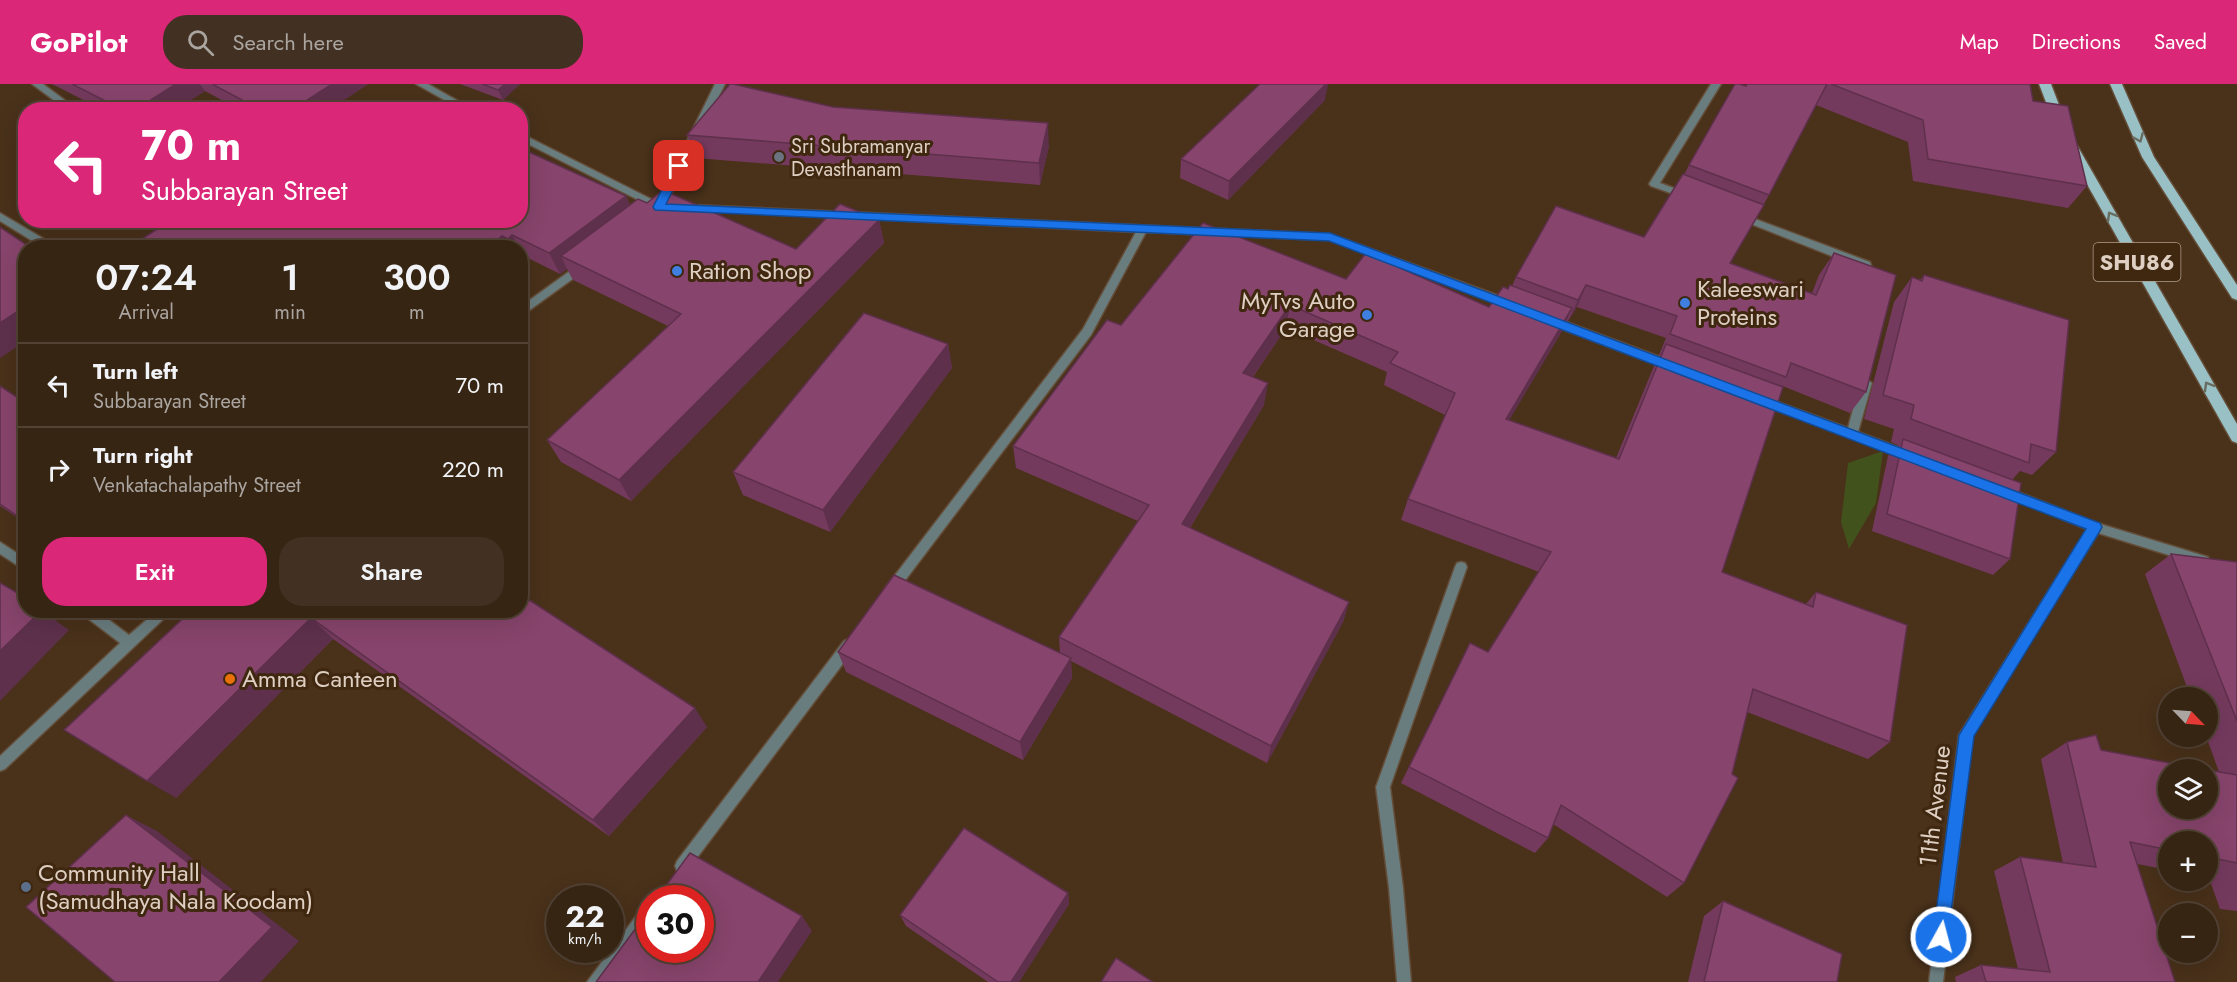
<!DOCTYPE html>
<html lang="en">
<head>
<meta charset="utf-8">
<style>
  :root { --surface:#372514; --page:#423122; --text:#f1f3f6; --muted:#aaa5a0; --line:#514234; --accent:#db2777 }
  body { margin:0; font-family:Jost,sans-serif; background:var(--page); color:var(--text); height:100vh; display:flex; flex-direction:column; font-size:22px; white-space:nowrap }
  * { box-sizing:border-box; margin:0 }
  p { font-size:20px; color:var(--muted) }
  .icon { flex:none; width:33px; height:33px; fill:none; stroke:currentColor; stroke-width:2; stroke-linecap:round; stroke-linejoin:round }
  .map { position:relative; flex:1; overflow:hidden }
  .panel { position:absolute; left:18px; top:156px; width:510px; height:378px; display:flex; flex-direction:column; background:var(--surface); border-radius:24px; box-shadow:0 6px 24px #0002,0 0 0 2px var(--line) }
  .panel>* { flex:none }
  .hud { position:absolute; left:18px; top:18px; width:510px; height:126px; border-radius:24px; box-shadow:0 6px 24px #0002,0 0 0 2px var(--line); background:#db2777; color:#fff; overflow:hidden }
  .needle { width:39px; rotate:115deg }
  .tools { position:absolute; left:2158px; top:603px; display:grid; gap:12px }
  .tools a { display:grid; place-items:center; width:60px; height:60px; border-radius:50%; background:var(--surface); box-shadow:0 6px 24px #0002,0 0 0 2px var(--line); font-size:30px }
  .speed { position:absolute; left:546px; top:801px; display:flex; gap:12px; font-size:30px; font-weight:700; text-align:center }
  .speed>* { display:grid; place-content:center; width:78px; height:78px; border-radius:50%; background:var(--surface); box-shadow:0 6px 24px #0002,0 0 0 2px var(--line); line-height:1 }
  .speed small { font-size:15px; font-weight:400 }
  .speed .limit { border:9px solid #d22; background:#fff; color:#111 }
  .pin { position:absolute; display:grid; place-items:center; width:51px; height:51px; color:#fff; margin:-26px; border-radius:12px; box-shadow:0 3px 9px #0006 }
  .me { position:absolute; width:66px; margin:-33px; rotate:7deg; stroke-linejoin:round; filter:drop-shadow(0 0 4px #0008) }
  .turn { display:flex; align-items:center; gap:21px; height:126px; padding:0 24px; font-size:27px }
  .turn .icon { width:78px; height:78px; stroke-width:2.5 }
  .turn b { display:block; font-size:42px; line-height:51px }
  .eta { display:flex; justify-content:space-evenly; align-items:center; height:102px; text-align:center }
  .eta b { font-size:36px; font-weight:600; line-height:42px }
  .button { display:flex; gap:12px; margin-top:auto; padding:12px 24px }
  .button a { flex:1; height:69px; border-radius:24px; background:var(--accent); color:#fff; font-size:24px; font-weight:600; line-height:69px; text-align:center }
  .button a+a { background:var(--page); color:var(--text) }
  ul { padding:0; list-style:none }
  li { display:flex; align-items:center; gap:18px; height:84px; padding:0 24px; border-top:2px solid var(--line) }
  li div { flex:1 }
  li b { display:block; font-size:22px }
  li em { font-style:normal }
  header { display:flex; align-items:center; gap:36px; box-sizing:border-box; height:84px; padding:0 30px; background:var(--accent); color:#fff }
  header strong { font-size:28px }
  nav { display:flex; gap:33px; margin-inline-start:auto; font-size:21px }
  .search { width:420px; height:54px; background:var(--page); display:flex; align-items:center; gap:15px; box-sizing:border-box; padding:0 21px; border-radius:24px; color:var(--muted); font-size:22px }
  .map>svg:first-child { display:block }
</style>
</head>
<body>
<header>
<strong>GoPilot</strong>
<div class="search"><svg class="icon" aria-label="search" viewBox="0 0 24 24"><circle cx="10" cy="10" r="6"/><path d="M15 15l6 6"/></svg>Search here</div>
<nav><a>Map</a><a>Directions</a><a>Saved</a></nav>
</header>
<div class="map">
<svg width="2237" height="898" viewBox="0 0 2237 898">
  <rect width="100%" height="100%" fill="#49311a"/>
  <path fill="#42521c" d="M 1883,367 L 1876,419 L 1849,465 L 1841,438 L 1848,379 Z"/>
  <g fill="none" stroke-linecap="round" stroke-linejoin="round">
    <defs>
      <g id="minor">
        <path d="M 32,0 L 43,0 L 78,26 L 67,26 Z"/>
        <path d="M 416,0 L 428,0 L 474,26 L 462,26 Z"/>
        <path d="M 715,0 L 725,0 L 666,120 L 669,123 L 667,125 L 656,125 L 520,56 L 520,49 L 657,118 Z"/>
        <path d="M 1711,0 L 1721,0 L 1660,99 L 1690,110 L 1692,112 L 1687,115 L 1651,102 L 1649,100 Z"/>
        <path d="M 690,121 L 1330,150 L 1513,217 L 1514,220 L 1513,223 L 1505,223 L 1329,156 L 1146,148 L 1091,251 L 894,511 L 890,512 L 886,511 L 884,507 L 886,503 L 1083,245 L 1136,148 L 687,126 L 687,122 Z"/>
        <path d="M 0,129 L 56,162 L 57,164 L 44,164 L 0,137 Z"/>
        <path d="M 1739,129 L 1870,178 L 1871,181 L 1870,184 L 1862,184 L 1736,134 L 1736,130 Z"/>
        <path d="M 581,179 L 586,183 L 585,186 L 520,233 L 520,223 Z"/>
        <path d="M 1550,232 L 1676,279 L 1677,282 L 1676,285 L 1668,285 L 1546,239 L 1545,236 Z"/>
        <path d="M 1866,295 L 1872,299 L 1858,348 L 1911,368 L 1913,371 L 1911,374 L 1903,374 L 1760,320 L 1758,317 L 1764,313 L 1848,344 L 1860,299 Z"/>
        <path d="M 2005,403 L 2097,439 L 2208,473 L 2210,477 L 2208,481 L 2204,482 L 2098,449 L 1972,652 L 1943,898 L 1929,898 L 1959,651 L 2087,445 L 2001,411 L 1999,408 L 2001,405 Z"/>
        <path d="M 0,458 L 26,475 L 26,487 L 0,470 Z"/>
        <path d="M 1461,478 L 1465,479 L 1467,483 L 1390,703 L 1403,804 L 1411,898 L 1397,898 L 1389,804 L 1376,703 L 1455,483 L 1457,479 Z"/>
        <path d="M 80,526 L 96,526 L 129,551 L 158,526 L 173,526 L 5,685 L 0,687 L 0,672 L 120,559 L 82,530 Z"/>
        <path d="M 849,555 L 854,557 L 855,561 L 854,565 L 687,787 L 682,789 L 677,787 L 675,782 L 677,777 L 844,557 Z"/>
        <path d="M 650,818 L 650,837 L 603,898 L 587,898 L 645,820 Z"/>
      </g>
      <g id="primary">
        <path d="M 2039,0 L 2051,0 L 2066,39 L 2064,42 L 2056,42 L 2054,39 Z"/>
        <path d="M 2110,0 L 2122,0 L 2154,73 L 2237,201 L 2237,216 L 2232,214 L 2142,73 Z"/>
        <path d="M 2072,59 L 2078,63 L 2237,340 L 2237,359 L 2232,357 L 2066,63 Z"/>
      </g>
    </defs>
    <use href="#minor" stroke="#644d38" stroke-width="3"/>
    <use href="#primary" stroke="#644d38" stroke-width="3"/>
    <use href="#minor" fill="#697c7e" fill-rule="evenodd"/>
    <use href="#primary" fill="#99c0c4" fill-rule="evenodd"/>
  </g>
  <g fill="#743a5d" fill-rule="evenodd">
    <path d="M 52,0 L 368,0 L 329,26 L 240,26 L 205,7 L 175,26 L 103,26 Z"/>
    <path d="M 460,0 L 520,0 L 503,16 Z"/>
    <path d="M 1747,0 L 2030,0 L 2033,17 L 2087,102 L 2068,124 L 1913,97 L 1908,58 L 1816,21 L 1769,111 L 1730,179 L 1812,209 L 1819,191 L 1834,169 L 1866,308 L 1850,329 L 1780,301 L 1722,488 L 1806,520 L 1816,508 L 1890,658 L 1868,675 L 1747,628 L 1684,799 L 1667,813 L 1553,740 L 1548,754 L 1535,769 L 1401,699 L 1470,559 L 1488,568 L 1539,488 L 1401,436 L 1408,415 L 1445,331 L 1384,301 L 1387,288 L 1286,244 L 1253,293 L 1264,321 L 1190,444 L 1349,518 L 1343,538 L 1267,679 L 1071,577 L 1072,594 L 1023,676 L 846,588 L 838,568 L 1060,569 L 1059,553 L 1138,437 L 1016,384 L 1013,362 L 1121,241 L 1346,195 L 1489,223 L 1512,202 L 1516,193 L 1644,153 L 1684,91 L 1689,81 ZM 1577,223 L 1666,254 L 1659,271 L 1660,272 L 1654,282 L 1616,374 L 1509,336 L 1562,247 L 1567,237 L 1568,237 Z"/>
    <path d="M 1325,16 L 1228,116 L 1180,94 L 1181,75 Z"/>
    <path d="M 833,23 L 1049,62 L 1040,101 L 695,74 L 687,51 Z"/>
    <path d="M 626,112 L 630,121 L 647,119 L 796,165 L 879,136 L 884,159 L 631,417 L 561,378 L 547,356 L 668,242 L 573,196 L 567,185 L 560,190 L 524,172 L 520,175 L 520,164 L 128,164 L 269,145 L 256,136 L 520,136 Z"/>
    <path d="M 1924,191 L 2056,368 L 2032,391 L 2020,387 L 2012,396 L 2010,475 L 1993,491 L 1872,447 L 1888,372 L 1898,361 L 1891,358 L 1894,345 L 1864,335 L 1894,218 L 1912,193 L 1920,196 Z"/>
    <path d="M 948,260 L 952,284 L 830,448 L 743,411 L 733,388 Z"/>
    <path d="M 0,302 L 26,319 L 26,439 L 0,422 Z"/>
    <path d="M 2171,470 L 2237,478 L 2237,827 L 2220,825 L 2209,794 L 2208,794 L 2208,758 L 2169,758 L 2169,786 L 2137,780 L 2175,898 L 1956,898 L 1955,893 L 1981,881 L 2018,885 L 1994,787 L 2020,773 L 2063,779 L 2041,675 L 2067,658 L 2101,666 L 2219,688 L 2206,652 L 2208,652 L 2208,614 L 2191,614 L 2145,490 Z"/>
    <path d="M 192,526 L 520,526 L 707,643 L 609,752 L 333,555 L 176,714 Z"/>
    <path d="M 1068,809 L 1069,820 L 1019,898 L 988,898 L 906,842 L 900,831 Z"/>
    <path d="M 1723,817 L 1837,898 L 1688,898 L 1704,832 Z"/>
  </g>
  <g fill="#5e304c">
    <path d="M 176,0 L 200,0 L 205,7 L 175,26 L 135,26 Z"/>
    <path d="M 332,0 L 368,0 L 329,26 L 292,26 Z"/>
    <path d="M 505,0 L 520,0 L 503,16 L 498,6 Z"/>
    <path d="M 1326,0 L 1328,0 L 1325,16 L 1228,116 L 1229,97 Z"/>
    <path d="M 1048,39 L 1049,62 L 1040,101 L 1039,79 Z"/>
    <path d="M 626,112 L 635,133 L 561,172 L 567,185 L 560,190 L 549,169 Z"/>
    <path d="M 879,136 L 884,159 L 631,417 L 619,396 Z"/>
    <path d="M 512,151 L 519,164 L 513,164 L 508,155 Z"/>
    <path d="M 502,152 L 509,164 L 489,164 Z"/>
    <path d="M 520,167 L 524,172 L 520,175 Z"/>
    <path d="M 1586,201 L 1577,223 L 1568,237 L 1578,216 Z"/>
    <path d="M 1290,221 L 1286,244 L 1240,311 L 1243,289 Z"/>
    <path d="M 26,222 L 26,257 L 0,274 L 0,239 Z"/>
    <path d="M 1572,224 L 1562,247 L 1497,357 L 1506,335 Z"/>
    <path d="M 948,260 L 952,284 L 830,448 L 823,426 Z"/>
    <path d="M 1268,299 L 1264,321 L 1180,460 L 1182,440 Z"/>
    <path d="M 1349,518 L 1343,538 L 1267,679 L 1271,662 Z"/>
    <path d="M 40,526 L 43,526 L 57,536 L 56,537 L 69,546 L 0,617 L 0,567 Z"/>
    <path d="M 311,534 L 333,555 L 176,714 L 147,697 Z"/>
    <path d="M 1071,574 L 1072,594 L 1023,676 L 1020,658 Z"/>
    <path d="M 695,624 L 707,643 L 609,752 L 593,736 Z"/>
    <path d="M 126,731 L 157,747 L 299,857 L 261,898 L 219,898 Z"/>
    <path d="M 1068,809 L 1069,820 L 1019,898 L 1011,898 Z"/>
    <path d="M 802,832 L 812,847 L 778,898 L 758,898 Z"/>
  </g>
  <g fill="#87446c" stroke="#5e304c" stroke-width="1.5">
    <path d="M 72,0 L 176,0 L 135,26 L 123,26 Z"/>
    <path d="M 212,0 L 332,0 L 292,26 L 261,26 Z"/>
    <path d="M 482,0 L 505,0 L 498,6 Z"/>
    <path d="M 730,0 L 733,0 L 833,23 L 1048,39 L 1039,79 L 687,51 Z"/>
    <path d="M 1260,0 L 1326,0 L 1229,97 L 1181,75 Z"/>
    <path d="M 1735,0 L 1739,0 L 1746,2 L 1747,0 L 1827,0 L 1769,111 L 1689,81 Z"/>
    <path d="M 1831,0 L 2030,0 L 2033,17 L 2068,22 L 2087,102 L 1928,75 L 1923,36 Z"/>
    <path d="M 520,64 L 626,112 L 549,169 L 512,151 L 508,155 L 502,152 L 489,164 L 128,164 L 171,136 L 250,136 L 264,145 L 281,145 L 281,141 L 273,136 L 520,136 Z"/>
    <path d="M 1683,90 L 1764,121 L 1730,179 L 1816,211 L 1834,169 L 1896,191 L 1866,308 L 1791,279 L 1786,293 L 1670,250 L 1677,232 L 1586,201 L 1578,216 L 1516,193 L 1556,122 L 1644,153 Z"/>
    <path d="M 663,106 L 796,165 L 840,120 L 879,136 L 619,396 L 547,356 L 681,230 L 561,172 L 638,115 L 647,119 Z"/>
    <path d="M 1203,139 L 1346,195 L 1366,169 L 1489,223 L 1503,203 L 1508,205 L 1510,201 L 1572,224 L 1506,335 L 1619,375 L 1666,260 L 1783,303 L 1722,488 L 1813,523 L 1816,508 L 1907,541 L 1890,658 L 1753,605 L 1732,690 L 1738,694 L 1684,799 L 1561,721 L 1548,754 L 1409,683 L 1470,559 L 1488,568 L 1551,468 L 1408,415 L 1455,309 L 1390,279 L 1398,268 L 1290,221 L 1243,289 L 1268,299 L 1182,440 L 1349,518 L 1271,662 L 1059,553 L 1149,421 L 1013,362 L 1107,236 L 1121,241 Z"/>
    <path d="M 0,143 L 31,164 L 26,164 L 26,222 L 0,239 Z"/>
    <path d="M 1924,191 L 2069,236 L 2056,368 L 2031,360 L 2029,379 L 1911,335 L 1914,321 L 1883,311 L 1912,193 L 1922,197 Z"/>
    <path d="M 864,229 L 948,260 L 823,426 L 733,388 Z"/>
    <path d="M 0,302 L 26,319 L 26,438 L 0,420 Z"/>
    <path d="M 1903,355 L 2021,399 L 2010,475 L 1887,430 Z"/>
    <path d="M 2171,470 L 2237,478 L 2237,637 Z"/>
    <path d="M 894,491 L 1071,574 L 1020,658 L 838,568 Z"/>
    <path d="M 0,499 L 26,514 L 26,526 L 41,527 L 0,567 Z"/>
    <path d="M 520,510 L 695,624 L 593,736 L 311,534 L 147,697 L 64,646 L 192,526 L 520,526 Z"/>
    <path d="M 2096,651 L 2101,666 L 2207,686 L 2169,686 L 2169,724 L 2208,724 L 2208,686 L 2237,691 L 2237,779 L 2208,773 L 2208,758 L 2169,758 L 2169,766 L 2130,758 L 2175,898 L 1986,898 L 1981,881 L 2050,888 L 2020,773 L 2096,783 L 2067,658 Z"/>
    <path d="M 126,731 L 272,843 L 219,898 L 115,898 L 26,823 Z"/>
    <path d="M 964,744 L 1068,809 L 1011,898 L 998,898 L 900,831 Z"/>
    <path d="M 690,769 L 802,832 L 758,898 L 596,898 L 650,825 L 650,866 L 700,866 L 700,814 L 657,814 Z"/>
    <path d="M 1723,817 L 1842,870 L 1837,898 L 1704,898 Z"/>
    <path d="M 1116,874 L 1153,898 L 1101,898 Z"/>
  </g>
  <defs><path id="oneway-chevron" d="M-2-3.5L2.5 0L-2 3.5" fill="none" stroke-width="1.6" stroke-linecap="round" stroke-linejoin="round" transform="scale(1.5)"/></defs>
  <g stroke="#686c61">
    <use href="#oneway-chevron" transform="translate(2139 54) rotate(67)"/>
    <use href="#oneway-chevron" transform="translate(2111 132) rotate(-120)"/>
    <use href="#oneway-chevron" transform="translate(2208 302) rotate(-120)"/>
  </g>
  <path fill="#1a73e8" stroke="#114b97" stroke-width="1.5" d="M 679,78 L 685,82 L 666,120 L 1330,149 L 2100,439 L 2102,443 L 2100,447 L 1974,652 L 1947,859 L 1941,861 L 1935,859 L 1933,853 L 1959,651 L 2086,445 L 1329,157 L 655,126 L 653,123 L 674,82 Z"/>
  <circle fill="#6b7280" stroke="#3f2710" stroke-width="2" cx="779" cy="73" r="6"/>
  <g fill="#3f7fe0" stroke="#3f2710" stroke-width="2">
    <circle cx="677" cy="187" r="6"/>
    <circle cx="1685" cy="219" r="6"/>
    <circle cx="1367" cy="231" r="6"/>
  </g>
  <circle fill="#e8710a" stroke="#3f2710" stroke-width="2" cx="230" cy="595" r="6"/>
  <circle fill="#5c6f8a" stroke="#3f2710" stroke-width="2" cx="26" cy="803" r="6"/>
  <g text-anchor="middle" stroke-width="6" stroke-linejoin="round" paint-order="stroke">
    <g font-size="20" fill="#decfc2" stroke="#3f2710" text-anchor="start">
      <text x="791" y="69">Sri Subramanyar<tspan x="791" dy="23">Devasthanam</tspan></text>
    </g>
    <rect fill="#3f2710" stroke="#ae9d8d" stroke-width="1.5" x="2093.5" y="159" width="87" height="38" rx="4.5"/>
    <g font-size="22" font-weight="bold" fill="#decfc2">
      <text x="2137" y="186">SHU86</text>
    </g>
    <g font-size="24" fill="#decfc2" stroke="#3f2710" text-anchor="start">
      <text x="689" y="195">Ration Shop</text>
      <text x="1697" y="213">Kaleeswari<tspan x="1697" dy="28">Proteins</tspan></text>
      <text x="1355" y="225" text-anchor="end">MyTvs Auto<tspan x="1355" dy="28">Garage</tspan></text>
      <text x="242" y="603">Amma Canteen</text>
      <text x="38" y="797">Community Hall<tspan x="38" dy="28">(Samudhaya Nala Koodam)</tspan></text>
    </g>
    <g font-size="24" fill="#decfc2" stroke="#3f2710">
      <text transform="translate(1935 722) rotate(-83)" y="8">11th Avenue</text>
    </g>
  </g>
</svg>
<div class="tools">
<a><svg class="needle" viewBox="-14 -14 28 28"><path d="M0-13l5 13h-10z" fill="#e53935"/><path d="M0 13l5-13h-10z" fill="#aaa5a0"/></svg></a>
<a><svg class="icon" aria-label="layers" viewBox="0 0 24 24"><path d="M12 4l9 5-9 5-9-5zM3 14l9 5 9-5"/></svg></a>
<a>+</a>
<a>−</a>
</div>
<div class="speed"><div>22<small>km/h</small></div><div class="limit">30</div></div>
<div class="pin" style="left:679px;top:82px;background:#d93025"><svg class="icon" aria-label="arrive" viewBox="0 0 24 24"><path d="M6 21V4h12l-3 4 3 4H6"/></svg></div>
<svg class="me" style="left:1941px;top:853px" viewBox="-20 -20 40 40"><circle r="17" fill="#1a73e8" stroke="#fff" stroke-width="3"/><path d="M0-11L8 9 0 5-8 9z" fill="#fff"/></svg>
<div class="hud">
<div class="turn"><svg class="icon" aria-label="left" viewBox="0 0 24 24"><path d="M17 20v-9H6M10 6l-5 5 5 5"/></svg><div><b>70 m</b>Subbarayan Street</div></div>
</div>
<section class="panel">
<div class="eta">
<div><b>07:24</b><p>Arrival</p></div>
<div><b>1</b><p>min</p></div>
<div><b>300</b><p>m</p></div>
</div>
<ul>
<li><svg class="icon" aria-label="left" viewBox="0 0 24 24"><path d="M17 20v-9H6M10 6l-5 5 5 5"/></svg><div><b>Turn left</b><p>Subbarayan Street</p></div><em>70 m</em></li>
<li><svg class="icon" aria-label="right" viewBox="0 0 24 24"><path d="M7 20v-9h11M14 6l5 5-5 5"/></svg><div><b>Turn right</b><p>Venkatachalapathy Street</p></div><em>220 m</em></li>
</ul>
<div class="button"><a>Exit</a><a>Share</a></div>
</section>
</div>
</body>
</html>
